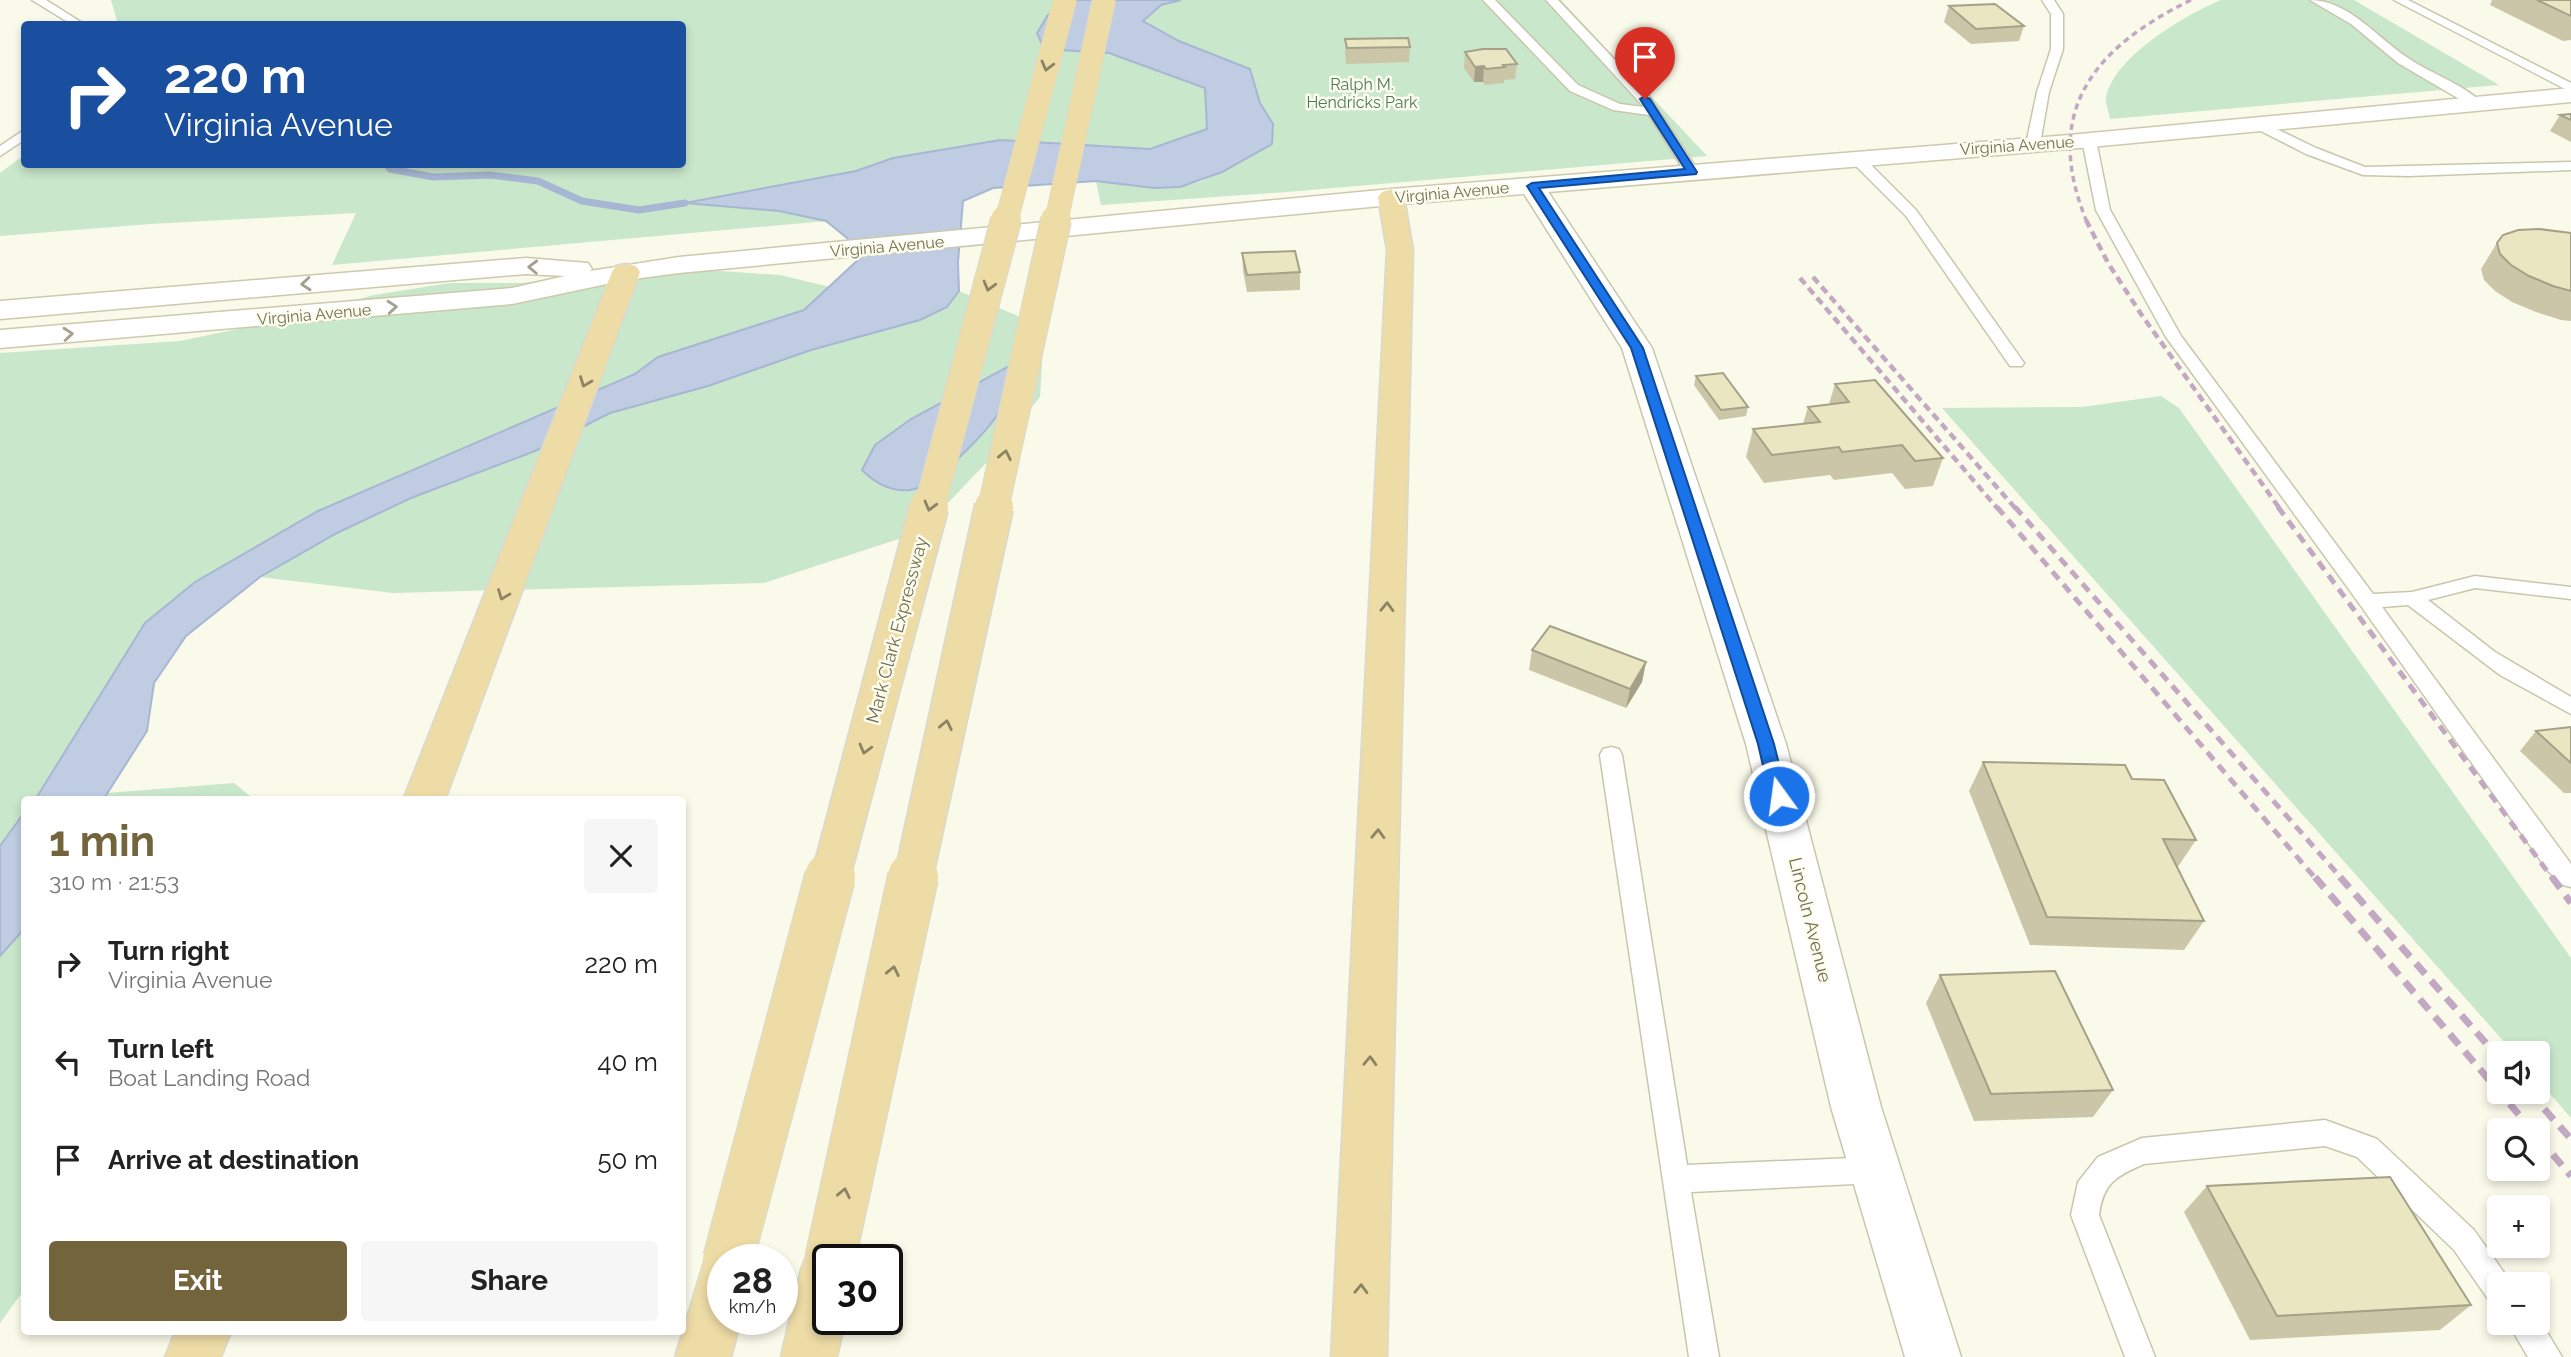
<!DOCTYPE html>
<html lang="en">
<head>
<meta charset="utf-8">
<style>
  :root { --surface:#fff; --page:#f6f6f6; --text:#222; --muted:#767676; --accent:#73643c }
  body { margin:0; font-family:Raleway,sans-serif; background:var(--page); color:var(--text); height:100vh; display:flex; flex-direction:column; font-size:26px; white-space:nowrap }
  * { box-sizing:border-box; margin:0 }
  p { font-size:23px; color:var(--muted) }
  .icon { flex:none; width:38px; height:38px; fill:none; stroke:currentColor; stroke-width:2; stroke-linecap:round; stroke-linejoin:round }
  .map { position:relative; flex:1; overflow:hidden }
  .sheet { position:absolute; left:21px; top:796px; width:665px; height:539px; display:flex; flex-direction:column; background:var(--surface); border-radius:7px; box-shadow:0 4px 10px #0003 }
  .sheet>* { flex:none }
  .top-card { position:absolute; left:21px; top:21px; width:665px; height:147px; border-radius:7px; box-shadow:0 4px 10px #0003; background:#1a4fa0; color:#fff; overflow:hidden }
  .controls { position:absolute; left:2487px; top:1041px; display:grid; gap:14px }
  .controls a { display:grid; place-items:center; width:63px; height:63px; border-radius:7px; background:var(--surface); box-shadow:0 4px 10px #0003; font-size:35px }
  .speed { position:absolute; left:707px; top:1244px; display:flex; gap:14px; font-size:35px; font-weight:700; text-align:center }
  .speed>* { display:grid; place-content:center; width:91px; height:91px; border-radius:50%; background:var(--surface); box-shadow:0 4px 10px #0003; line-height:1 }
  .speed small { font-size:18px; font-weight:400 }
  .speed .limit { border:4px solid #111; border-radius:10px; background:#fff; color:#111 }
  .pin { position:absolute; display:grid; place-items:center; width:60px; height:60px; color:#fff; margin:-72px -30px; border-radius:50% 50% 50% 0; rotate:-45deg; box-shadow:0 0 7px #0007 }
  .pin .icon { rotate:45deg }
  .me { position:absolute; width:77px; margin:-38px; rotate:346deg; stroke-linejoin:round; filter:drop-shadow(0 0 5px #0008) }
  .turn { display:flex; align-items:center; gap:24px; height:147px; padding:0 28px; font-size:32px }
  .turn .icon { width:91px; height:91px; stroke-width:2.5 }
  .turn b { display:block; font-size:49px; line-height:60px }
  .round { display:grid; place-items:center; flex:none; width:74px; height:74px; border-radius:7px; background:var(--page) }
  .summary { display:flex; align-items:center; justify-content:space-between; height:119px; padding:0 28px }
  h1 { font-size:42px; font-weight:700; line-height:52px; color:var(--accent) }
  .cta { display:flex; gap:14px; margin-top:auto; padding:14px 28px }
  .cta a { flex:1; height:80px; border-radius:7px; background:var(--accent); color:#fff; font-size:28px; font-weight:700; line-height:80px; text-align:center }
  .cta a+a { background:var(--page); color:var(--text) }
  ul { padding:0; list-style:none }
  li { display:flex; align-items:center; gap:21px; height:98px; padding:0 28px }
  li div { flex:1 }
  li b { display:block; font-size:26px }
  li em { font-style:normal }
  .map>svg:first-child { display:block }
</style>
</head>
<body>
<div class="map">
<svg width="2571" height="1357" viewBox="0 0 2571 1357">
  <rect width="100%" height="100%" fill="#f9fae9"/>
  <g fill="#c9e7cb" fill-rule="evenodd">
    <path d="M 111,0 L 1071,0 L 1044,48 L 1109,53 L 1206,88 L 1207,129 L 1150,149 L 1000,140 L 893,158 L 856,171 L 689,203 L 779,211 L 826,221 L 332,265 L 356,213 L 150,224 L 0,236 L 0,173 L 24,155 L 24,164 L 682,164 L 682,24 L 118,24 Z"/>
    <path d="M 1181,0 L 1561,0 L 1707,156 L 1287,192 L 1101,205 L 1096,181 L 1154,188 L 1180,187 L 1202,181 L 1244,161 L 1273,124 L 1260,103 L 1250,69 L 1179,41 L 1143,20 L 1161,5 Z"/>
    <path d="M 2221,0 L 2354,0 L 2499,85 L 2110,119 C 2109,112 2105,103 2106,97 C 2115,56 2185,15 2221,0 Z"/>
    <path d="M 647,266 L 780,275 L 830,287 L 804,310 L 658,357 L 635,374 L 318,511 L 195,582 L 145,623 L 35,800 L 24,800 L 24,813 L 0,846 L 0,353 L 180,341 L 267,323 L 374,295 L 450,283 L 522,283 Z"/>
    <path d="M 959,291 L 1018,316 L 1043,345 L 1040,397 L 989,460 L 920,532 L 764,583 L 393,593 L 260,577 L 337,533 L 411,498 L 535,451 L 610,413 L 708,386 L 811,350 L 920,320 L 947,307 ZM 1009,367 L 1001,409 L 982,433 L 941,475 L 875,445 L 911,419 Z"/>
    <path d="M 2161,396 L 2179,408 L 2571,958 L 2571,1118 L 2538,1080 L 2538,1054 L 2514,1053 L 1942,408 L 2082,407 Z"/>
    <path d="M 234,783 L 255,800 L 103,800 L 107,793 Z"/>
    <path d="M 24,929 L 24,1290 L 0,1323 L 0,956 Z"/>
  </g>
  <g fill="#bfcce2" stroke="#a7b6d3" stroke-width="2">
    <path d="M 1071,0 L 1181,0 L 1161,5 L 1143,21 L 1179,41 L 1250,69 L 1260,103 L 1273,124 L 1272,144 L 1222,172 L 1180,187 L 1154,188 L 1096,181 L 993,188 L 963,201 L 958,262 L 959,291 L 947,307 L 920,320 L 811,350 L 708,386 L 610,413 L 535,451 L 411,498 L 337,533 L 260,577 L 186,636 L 154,683 L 147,731 L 103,800 L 35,800 L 145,623 L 195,582 L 318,511 L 635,374 L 658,357 L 804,310 L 860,258 L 847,238 L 826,221 L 779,211 L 685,203 L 856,171 L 893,158 L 1000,140 L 1150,149 L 1207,129 L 1205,88 L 1109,53 L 1044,49 L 1037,33 L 1048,15 Z"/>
    <path d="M 1009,366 C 1007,379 1006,397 1001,409 C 991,429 933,488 910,490 C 891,492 875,483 862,470 L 875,445 L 911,419 Z"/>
    <path d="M 24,813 L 24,929 L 0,956 L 0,846 Z"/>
  </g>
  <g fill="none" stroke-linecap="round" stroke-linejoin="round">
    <path stroke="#a7b6d3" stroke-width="7" d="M 386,164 L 390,169 L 433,177 L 490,175 L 538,181 L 582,201 L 639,210 L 685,203"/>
    <defs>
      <g id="service">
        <path d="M 32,0 L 46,0 L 84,24 L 71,24 Z"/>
        <path d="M 1483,0 L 1495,0 L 1578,85 L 1620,104 L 1644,107 L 1546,0 L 1558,0 L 1649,96 L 1699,172 L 1697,175 L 1687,175 L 1649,115 L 1613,110 L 1570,91 Z"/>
        <path d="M 2042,0 L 2054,0 L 2063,14 L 2063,49 L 2049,92 L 2040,144 L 2033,148 L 2026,144 L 2037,92 L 2051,49 L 2051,14 Z"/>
        <path d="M 2310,0 C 2349,0 2378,39 2408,58 C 2431,74 2464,84 2483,104 L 2481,107 L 2473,107 L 2398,63 L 2351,24 Z"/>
        <path d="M 2394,0 L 2408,0 L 2571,83 L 2571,92 Z"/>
        <path d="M 2258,120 L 2316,148 L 2365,167 L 2571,162 L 2571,170 L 2409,176 L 2363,175 L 2306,154 L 2253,127 L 2252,124 Z"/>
        <path d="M 24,130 L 24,140 L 0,156 L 0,146 Z"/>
        <path d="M 2089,136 L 2096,140 L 2110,210 L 2181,336 L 2373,594 L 2412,592 L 2475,576 L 2571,587 L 2571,599 L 2475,588 L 2428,600 L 2495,652 L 2571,697 L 2571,714 L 2500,675 L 2408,605 L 2382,607 L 2571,864 L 2571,887 L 2563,885 L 2548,871 L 2361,606 L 2166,337 L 2096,210 L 2082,140 Z"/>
        <path d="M 1856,154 L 1861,155 L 1916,210 L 2024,363 L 2022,366 L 2010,366 L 1906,216 L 1851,161 L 1851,155 Z"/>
        <path d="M 1611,747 L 1619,749 L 1622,755 L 1687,1165 L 1875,1157 L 1885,1161 L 1889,1170 L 1885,1179 L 1875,1183 L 1691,1192 L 1719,1357 L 1689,1357 L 1600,755 L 1603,749 Z"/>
        <path d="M 2325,1120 L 2377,1139 L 2474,1230 L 2512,1284 L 2499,1284 L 2499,1304 L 2488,1299 L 2454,1250 L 2357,1157 L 2325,1146 L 2144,1164 C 2116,1176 2103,1183 2099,1215 L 2155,1357 L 2125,1357 L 2071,1215 L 2078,1182 L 2098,1157 L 2142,1138 Z"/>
        <path d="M 2538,1317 L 2562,1357 L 2528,1357 L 2508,1323 L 2538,1323 Z"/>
      </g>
      <path id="minor" d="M 1532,178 L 1541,181 L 1652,348 L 1786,744 L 1881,1107 L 1961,1357 L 1905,1357 L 1831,1107 L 1746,744 L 1622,348 L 1519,186 L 1523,181 Z"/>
      <path id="secondary" d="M 2571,88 L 2571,102 L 2069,149 L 1391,205 L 679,273 L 626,280 L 512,304 L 0,348 L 0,330 L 512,288 L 565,276 L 526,274 L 0,319 L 0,301 L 526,258 L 588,263 L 592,269 L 590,271 L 679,257 L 1391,189 L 2069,135 Z"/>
      <g id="motorway">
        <path d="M 1391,189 L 1400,192 L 1404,197 L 1413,250 L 1387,1357 L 1331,1357 L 1387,250 L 1378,197 L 1382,192 Z"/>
        <path d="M 626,264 L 636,266 L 640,272 L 445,800 L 403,800 L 612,272 L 616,266 Z"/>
        <path d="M 828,1242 L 847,1250 L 851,1260 L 828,1260 L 828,1320 L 845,1320 L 837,1357 L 781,1357 L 801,1269 L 809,1250 Z"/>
        <path d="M 723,1254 L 738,1260 L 723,1260 L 723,1320 L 741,1320 L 731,1357 L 675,1357 L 704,1262 Z"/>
        <path d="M 175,1332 L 231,1332 L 221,1357 L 165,1357 Z"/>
      </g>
    </defs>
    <use href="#service" stroke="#c8c7ad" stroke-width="3"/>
    <use href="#minor" stroke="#c8c7ad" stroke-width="3"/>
    <use href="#secondary" stroke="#ccc9ac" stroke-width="3"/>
    <use href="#motorway" stroke="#dad9d1" stroke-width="3"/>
    <use href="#service" fill="#fff" fill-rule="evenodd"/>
    <use href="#minor" fill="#fff" fill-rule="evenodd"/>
    <use href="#secondary" fill="#fff" fill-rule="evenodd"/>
    <use href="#motorway" fill="#eedca7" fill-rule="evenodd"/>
    <path stroke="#c3a8c3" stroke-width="3.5" stroke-dasharray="6 4.5" stroke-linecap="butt" d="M 2087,222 C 2041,112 2093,48 2191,0"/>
    <g stroke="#c3a8c3" stroke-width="4.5" stroke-dasharray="8 5" stroke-linecap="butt">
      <path d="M 2086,220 L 2108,263 L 2141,314 L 2280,509"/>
      <path d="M 1813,277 L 2016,509"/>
      <path d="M 1800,278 L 1998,509"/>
    </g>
    <g stroke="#c3a8c3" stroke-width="5" stroke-dasharray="10 7" stroke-linecap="butt">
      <path d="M 1997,507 L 2316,879"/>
      <path d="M 2015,507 L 2342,879"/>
      <path d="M 2278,507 L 2553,879"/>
    </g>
    <g stroke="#c3a8c3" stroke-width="7" stroke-dasharray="14 9" stroke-linecap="butt">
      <path d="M 2315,877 L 2532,1130"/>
      <path d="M 2340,877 L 2499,1058"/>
      <path d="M 2552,877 L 2571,903"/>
      <path d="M 2529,1092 L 2571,1139"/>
      <path d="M 2538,1137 L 2571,1176"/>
    </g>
    <defs>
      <g id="motorway-bridge-far3">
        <path d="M 1006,222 L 1065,0"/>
        <path d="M 1056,222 L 1104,0"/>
      </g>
      <g id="motorway-bridge-far2">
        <path d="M 929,509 L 1006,220"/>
        <path d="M 993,509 L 1056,220"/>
      </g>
      <g id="motorway-bridge-far1">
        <path d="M 830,879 L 929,507"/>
        <path d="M 913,879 L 994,507"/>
      </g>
      <g id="motorway-bridge">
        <path d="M 728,1260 L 830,877"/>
        <path d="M 830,1260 L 913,877"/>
      </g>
    </defs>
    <use href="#motorway-bridge-far3" stroke="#dad9d1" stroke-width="24" stroke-linecap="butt"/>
    <use href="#motorway-bridge-far2" stroke="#dad9d1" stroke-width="32" stroke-linecap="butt"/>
    <use href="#motorway-bridge-far1" stroke="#dad9d1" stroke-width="41" stroke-linecap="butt"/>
    <use href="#motorway-bridge" stroke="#dad9d1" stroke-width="52" stroke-linecap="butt"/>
    <use href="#motorway-bridge-far3" stroke="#eedca7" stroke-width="23"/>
    <use href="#motorway-bridge-far2" stroke="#eedca7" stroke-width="30"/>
    <use href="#motorway-bridge-far1" stroke="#eedca7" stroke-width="38"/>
    <use href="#motorway-bridge" stroke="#eedca7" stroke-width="50"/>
  </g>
  <g fill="#cac6a7">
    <path d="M 2492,0 L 2571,0 L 2571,40 L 2563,41 L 2490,5 Z"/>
    <path d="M 1949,6 L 2024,26 L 2019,41 L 1971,44 L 1944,22 Z"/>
    <path d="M 1345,39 L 1410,47 L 1409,62 L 1346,64 L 1345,54 Z"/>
    <path d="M 1465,52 L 1517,64 L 1515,79 L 1504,80 L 1504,83 L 1485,85 L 1483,82 L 1474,82 L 1464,68 Z"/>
    <path d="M 2571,114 L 2571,142 L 2550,131 L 2560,115 Z"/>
    <path d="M 2571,233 L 2571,321 L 2561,320 L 2536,312 L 2512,302 L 2495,291 L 2484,280 L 2481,269 L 2497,243 Z"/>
    <path d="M 1242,253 L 1300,272 L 1300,290 L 1247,292 L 1243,271 Z"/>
    <path d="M 1696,376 L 1748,407 L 1746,416 L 1719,420 L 1694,385 Z"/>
    <path d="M 1835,384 L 1943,458 L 1933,486 L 1905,489 L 1892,473 L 1834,480 L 1830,475 L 1764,483 L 1746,457 L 1753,429 L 1803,424 L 1808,407 L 1829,404 Z"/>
    <path d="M 1532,650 L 1646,662 L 1642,682 L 1626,708 L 1529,670 Z"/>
    <path d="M 2571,727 L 2571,793 L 2564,793 L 2520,751 L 2536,731 Z"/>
    <path d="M 1983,762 L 2132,779 L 2196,840 L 2177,868 L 2204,921 L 2184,950 L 2030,945 L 1969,791 Z"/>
    <path d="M 1940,975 L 2113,1090 L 2093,1117 L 1974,1121 L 1926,1003 Z"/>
    <path d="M 2207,1186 L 2471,1305 L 2440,1330 L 2250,1340 L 2184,1212 Z"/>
  </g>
  <g fill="#a4a188">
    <path d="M 1484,66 L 1483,82 L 1474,82 L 1475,67 Z"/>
    <path d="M 1646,662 L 1642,682 L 1626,708 L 1630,689 Z"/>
  </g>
  <g fill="#ebe6c2" stroke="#a4a188" stroke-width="2">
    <path d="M 2537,0 L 2571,0 L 2571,16 Z"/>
    <path d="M 1995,4 L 2024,26 L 1976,29 L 1949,6 Z"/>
    <path d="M 1408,38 L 1410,47 L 1347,48 L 1345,39 Z"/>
    <path d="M 1483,49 L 1506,49 L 1517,64 L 1503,65 L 1505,67 L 1486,69 L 1484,66 L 1475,67 L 1465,52 Z"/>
    <path d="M 2571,114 L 2571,120 L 2560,115 Z"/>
    <path d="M 2539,229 L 2571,233 L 2571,291 L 2553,286 L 2529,276 L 2511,265 L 2500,254 L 2497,243 L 2503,235 L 2518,230 Z"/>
    <path d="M 1295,251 L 1300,272 L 1247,275 L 1242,253 Z"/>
    <path d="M 1723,373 L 1748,407 L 1721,410 L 1696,376 Z"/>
    <path d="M 1875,380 L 1943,458 L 1915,461 L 1902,445 L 1842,452 L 1839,447 L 1772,455 L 1753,429 L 1820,422 L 1808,407 L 1849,402 L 1835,384 Z"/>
    <path d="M 1550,626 L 1646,662 L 1630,689 L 1532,650 Z"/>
    <path d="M 2571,727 L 2571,763 L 2536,731 Z"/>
    <path d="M 1983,762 L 2125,765 L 2132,779 L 2164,780 L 2196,840 L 2163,839 L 2204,921 L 2047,917 Z"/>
    <path d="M 2055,971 L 2113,1090 L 1991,1094 L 1940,975 Z"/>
    <path d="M 2390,1177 L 2471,1305 L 2277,1316 L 2207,1186 Z"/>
  </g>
  <defs><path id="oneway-chevron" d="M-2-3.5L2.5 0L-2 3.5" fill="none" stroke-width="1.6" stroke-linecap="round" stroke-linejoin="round" transform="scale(1.75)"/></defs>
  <g stroke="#8b8361">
    <use href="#oneway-chevron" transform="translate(1047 66) rotate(105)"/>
    <use href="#oneway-chevron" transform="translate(989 286) rotate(105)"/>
    <use href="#oneway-chevron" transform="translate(585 382) rotate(111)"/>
    <use href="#oneway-chevron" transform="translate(1005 455) rotate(-78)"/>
    <use href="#oneway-chevron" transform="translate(930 506) rotate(105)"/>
    <use href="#oneway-chevron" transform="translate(503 595) rotate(111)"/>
    <use href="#oneway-chevron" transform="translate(1387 607) rotate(-88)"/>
    <use href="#oneway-chevron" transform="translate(946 725) rotate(-78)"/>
    <use href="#oneway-chevron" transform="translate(865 749) rotate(105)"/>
    <use href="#oneway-chevron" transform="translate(1378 834) rotate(-88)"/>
    <use href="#oneway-chevron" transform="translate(893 971) rotate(-78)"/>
    <use href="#oneway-chevron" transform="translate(1370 1061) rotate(-88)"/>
    <use href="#oneway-chevron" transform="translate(844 1193) rotate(-78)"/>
    <use href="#oneway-chevron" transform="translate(1361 1289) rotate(-88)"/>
  </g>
  <g stroke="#a3a08d">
    <use href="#oneway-chevron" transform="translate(533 267) rotate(-178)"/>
    <use href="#oneway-chevron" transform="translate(306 284) rotate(175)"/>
    <use href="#oneway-chevron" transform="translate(392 307) rotate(-5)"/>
    <use href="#oneway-chevron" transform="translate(68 334) rotate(-5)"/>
  </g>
  <path fill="#1a73e8" stroke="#114b97" stroke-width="2" d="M 1645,96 L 1650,99 L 1697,172 L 1696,174 L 1539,188 L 1643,348 L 1774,744 L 1787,796 L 1785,800 L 1773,800 L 1770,796 L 1758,744 L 1631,348 L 1527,186 L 1532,183 L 1685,169 L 1640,99 Z"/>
  <g text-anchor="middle" stroke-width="5" stroke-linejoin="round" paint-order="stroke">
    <g font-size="16" fill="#4c7c55" stroke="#fcfdef">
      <text x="1362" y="90">Ralph M.<tspan x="1362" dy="18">Hendricks Park</tspan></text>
    </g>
    <g font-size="16" fill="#726d4f" stroke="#fcfdef">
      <text transform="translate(2017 145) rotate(-4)" y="6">Virginia Avenue</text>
      <text transform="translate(1452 192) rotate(-5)" y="6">Virginia Avenue</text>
      <text transform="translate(887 246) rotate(-5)" y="6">Virginia Avenue</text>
      <text transform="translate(314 314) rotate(-5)" y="6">Virginia Avenue</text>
    </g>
    <g font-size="18" fill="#726d4f" stroke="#fcfdef">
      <text transform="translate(897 630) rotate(-75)" y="6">Mark Clark Expressway</text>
      <text transform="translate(1810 920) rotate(76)" y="6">Lincoln Avenue</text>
    </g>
  </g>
</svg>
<div class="controls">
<a><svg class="icon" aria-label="sound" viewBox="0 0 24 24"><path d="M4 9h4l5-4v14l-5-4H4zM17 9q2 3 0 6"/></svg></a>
<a><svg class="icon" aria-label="search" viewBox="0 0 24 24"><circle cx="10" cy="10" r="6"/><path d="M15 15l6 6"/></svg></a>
<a>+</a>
<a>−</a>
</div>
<div class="speed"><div>28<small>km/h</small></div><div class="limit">30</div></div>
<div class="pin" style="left:1645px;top:99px;background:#d93025"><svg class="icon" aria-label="arrive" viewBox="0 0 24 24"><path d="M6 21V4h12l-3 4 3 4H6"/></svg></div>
<svg class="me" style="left:1779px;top:796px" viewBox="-20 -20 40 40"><circle r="17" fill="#1a73e8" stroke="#fff" stroke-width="3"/><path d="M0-11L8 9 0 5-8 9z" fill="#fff"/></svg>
<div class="top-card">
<div class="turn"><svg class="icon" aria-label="right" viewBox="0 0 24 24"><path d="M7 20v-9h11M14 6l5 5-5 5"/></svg><div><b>220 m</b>Virginia Avenue</div></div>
</div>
<section class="sheet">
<div class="summary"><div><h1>1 min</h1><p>310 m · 21:53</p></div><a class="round"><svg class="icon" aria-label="close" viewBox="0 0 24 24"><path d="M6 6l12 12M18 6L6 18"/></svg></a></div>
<ul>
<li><svg class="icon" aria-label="right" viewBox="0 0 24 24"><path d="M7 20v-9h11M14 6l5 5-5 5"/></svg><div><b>Turn right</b><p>Virginia Avenue</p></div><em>220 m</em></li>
<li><svg class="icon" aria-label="left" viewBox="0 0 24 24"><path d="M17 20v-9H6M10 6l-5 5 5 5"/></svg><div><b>Turn left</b><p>Boat Landing Road</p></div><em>40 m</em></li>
<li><svg class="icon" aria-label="arrive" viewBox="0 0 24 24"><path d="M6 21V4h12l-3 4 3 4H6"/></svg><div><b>Arrive at destination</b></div><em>50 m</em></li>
</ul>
<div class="cta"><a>Exit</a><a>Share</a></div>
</section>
</div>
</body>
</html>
